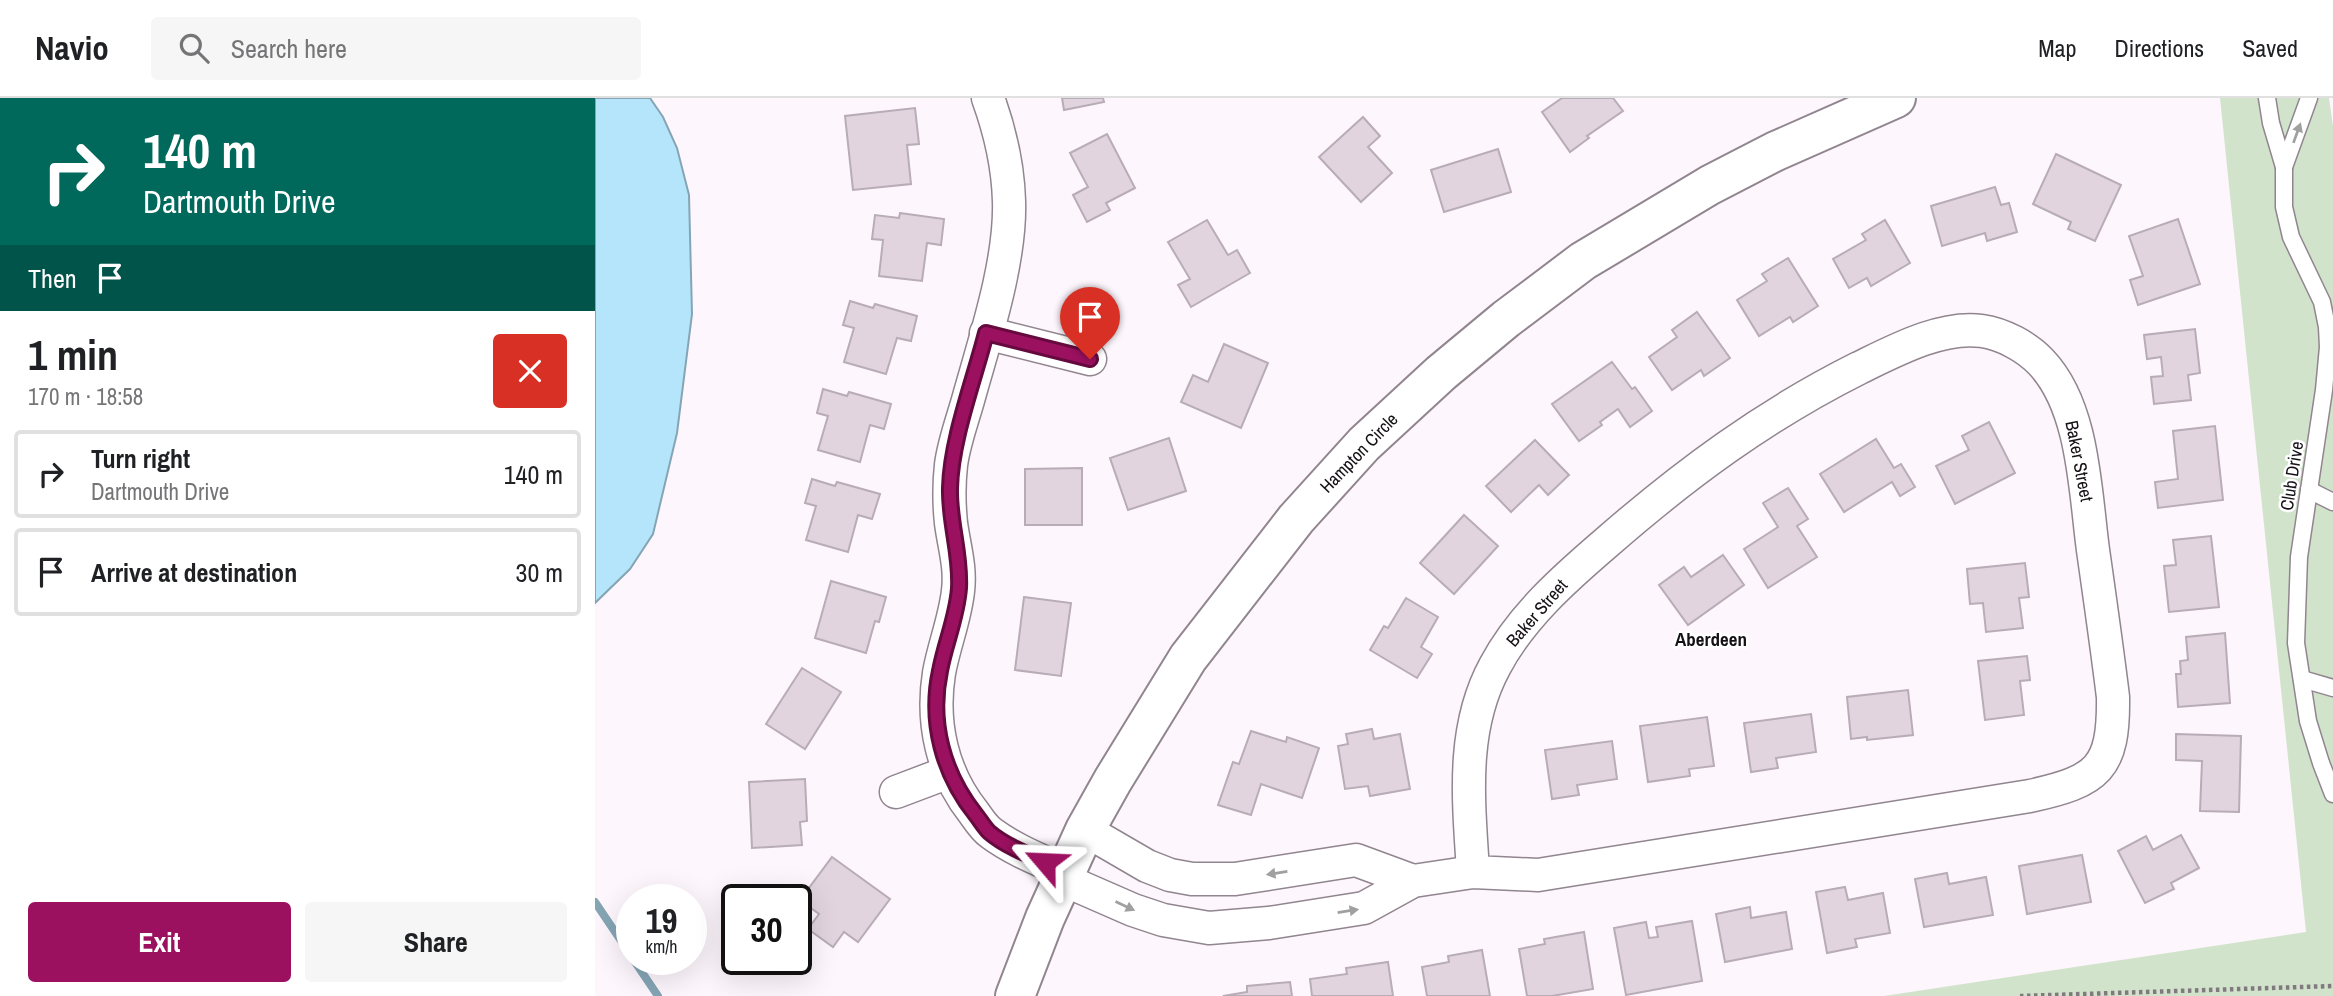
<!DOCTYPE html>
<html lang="en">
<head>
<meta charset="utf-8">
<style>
  :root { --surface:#fff; --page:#f6f6f6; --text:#202124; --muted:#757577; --line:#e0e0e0; --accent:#9b105f }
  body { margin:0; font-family:"Archivo Narrow",sans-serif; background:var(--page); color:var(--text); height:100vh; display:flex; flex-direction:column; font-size:26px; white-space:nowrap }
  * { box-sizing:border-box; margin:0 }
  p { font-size:23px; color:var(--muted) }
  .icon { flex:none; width:38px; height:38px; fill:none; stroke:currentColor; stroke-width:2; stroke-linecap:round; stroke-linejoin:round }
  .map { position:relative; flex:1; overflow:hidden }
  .side { display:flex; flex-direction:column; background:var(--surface); width:595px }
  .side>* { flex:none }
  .guide { background:#00695c; color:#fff; overflow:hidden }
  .speed { position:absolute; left:21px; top:786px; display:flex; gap:14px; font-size:35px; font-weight:700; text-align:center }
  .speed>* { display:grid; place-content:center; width:91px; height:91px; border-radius:50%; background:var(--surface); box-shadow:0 7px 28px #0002; line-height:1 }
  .speed small { font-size:18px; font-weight:400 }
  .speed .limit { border:4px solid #111; border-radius:10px; background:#fff; color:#111 }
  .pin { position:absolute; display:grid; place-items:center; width:60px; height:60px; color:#fff; margin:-72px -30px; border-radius:50% 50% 50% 0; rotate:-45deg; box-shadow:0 0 7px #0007 }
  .pin .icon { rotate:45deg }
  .me { position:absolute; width:77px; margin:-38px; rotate:296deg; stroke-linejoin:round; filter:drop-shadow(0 0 5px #0008) }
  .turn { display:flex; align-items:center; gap:24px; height:147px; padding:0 28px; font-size:32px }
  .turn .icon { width:91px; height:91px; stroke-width:2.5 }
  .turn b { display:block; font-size:49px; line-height:60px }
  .then { display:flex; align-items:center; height:66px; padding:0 28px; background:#0003; gap:14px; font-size:26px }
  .round { display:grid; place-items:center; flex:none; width:74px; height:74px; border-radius:7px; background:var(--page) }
  .headline { display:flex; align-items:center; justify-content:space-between; height:119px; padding:0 28px }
  h1 { font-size:42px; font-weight:700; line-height:52px }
  .primary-button { display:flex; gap:14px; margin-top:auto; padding:14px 28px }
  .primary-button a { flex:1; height:80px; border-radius:7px; background:var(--accent); color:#fff; font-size:28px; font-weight:700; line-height:80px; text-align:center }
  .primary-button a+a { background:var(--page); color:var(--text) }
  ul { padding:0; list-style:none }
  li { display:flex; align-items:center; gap:21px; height:88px; margin:0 14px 10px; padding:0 14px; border:4px solid var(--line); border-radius:7px }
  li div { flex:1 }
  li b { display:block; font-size:26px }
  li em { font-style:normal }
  header { display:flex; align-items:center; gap:42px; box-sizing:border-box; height:98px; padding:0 35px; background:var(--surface); border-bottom:2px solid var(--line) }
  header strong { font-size:33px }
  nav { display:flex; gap:38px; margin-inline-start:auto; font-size:24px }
  .search { width:490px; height:63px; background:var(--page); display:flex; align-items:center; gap:18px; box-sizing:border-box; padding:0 24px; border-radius:7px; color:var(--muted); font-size:26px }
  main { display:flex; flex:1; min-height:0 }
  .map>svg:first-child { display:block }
</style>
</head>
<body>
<header>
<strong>Navio</strong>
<div class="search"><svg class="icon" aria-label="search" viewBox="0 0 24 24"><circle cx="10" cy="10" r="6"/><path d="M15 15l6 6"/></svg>Search here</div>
<nav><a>Map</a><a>Directions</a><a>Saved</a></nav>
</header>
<main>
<section class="side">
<div class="guide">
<div class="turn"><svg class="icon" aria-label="right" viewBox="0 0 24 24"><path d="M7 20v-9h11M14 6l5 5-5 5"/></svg><div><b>140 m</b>Dartmouth Drive</div></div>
<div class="then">Then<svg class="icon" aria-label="arrive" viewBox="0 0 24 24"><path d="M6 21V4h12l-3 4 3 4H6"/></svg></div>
</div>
<div class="headline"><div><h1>1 min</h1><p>170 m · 18:58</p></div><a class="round" style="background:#d93025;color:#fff"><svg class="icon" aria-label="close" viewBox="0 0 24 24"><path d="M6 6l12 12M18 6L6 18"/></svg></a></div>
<ul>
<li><svg class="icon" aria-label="right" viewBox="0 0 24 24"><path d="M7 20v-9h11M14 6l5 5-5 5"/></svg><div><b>Turn right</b><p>Dartmouth Drive</p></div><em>140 m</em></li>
<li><svg class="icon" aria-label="arrive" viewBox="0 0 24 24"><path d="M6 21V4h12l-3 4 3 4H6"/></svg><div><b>Arrive at destination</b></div><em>30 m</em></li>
</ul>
<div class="primary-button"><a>Exit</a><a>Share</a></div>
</section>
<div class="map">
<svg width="1738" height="898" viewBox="0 0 1738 898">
  <rect width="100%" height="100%" fill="#fef6fd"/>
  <path fill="#d2e3cc" d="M 1625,0 L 1734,0 L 1738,28 L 1738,898 L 1289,898 L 1711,834 Z"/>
  <path fill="#b5e5fa" stroke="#85a5b5" stroke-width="2" d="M 0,0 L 55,0 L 68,19 L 82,50 L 94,97 L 97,216 L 82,335 L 58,436 L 35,471 L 0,505 Z"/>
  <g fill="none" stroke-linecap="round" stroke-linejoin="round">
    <g stroke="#85a5b5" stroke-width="8">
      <path d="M 0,804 L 37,859"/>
      <path d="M 38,861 L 63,898"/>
    </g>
  </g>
  <g fill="#e1d4df" stroke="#b8acb7" stroke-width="2">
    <path d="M 467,0 L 508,0 L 509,4 L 469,12 Z"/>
    <path d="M 967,0 L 1018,0 L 1028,13 L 992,38 L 994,40 L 975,54 L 947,14 Z"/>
    <path d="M 320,10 L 324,46 L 312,47 L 316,86 L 258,92 L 250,18 Z"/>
    <path d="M 768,19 L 785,38 L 773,49 L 797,75 L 766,104 L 724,59 Z"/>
    <path d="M 512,36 L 540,90 L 511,105 L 515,112 L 492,124 L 478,97 L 493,89 L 475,55 Z"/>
    <path d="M 903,51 L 916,94 L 849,114 L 836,72 Z"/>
    <path d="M 1461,56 L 1526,87 L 1500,143 L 1473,131 L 1476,124 L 1438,106 Z"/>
    <path d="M 1400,89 L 1406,107 L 1414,105 L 1422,134 L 1392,143 L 1390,135 L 1347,148 L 1336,108 Z"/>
    <path d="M 305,115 L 349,121 L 346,147 L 332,145 L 327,183 L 284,178 L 288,142 L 277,141 L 280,117 L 304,120 Z"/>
    <path d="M 1583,121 L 1605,186 L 1543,207 L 1535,182 L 1548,178 L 1534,138 Z"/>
    <path d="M 612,122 L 633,157 L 642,152 L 655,175 L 596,209 L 583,187 L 595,181 L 573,144 Z"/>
    <path d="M 1290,122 L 1315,165 L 1276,188 L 1272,180 L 1254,190 L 1238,161 L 1271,142 L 1267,136 Z"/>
    <path d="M 1193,160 L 1223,208 L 1198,224 L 1195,219 L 1164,238 L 1142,202 L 1172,183 L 1167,176 Z"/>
    <path d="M 255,203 L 278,210 L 280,206 L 322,218 L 316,243 L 302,240 L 291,276 L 249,264 L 259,230 L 248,227 Z"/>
    <path d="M 1102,214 L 1135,260 L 1109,278 L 1106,272 L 1077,292 L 1054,259 L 1082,239 L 1077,232 Z"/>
    <path d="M 1600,231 L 1605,275 L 1593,277 L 1596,302 L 1559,306 L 1556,279 L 1568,278 L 1566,259 L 1552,261 L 1549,237 Z"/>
    <path d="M 629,246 L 673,265 L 646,330 L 586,304 L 598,277 L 613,284 Z"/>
    <path d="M 1017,264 L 1037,291 L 1040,289 L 1057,313 L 1035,329 L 1023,311 L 1005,324 L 1007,327 L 984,343 L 957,306 Z"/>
    <path d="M 228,291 L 252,298 L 254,294 L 296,306 L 289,331 L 275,327 L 265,364 L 223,352 L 233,318 L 222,315 Z"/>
    <path d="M 1394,324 L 1420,375 L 1360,406 L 1341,368 L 1374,352 L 1367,338 Z"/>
    <path d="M 1620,328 L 1628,402 L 1563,410 L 1560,384 L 1583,381 L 1578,333 Z"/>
    <path d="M 574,340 L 591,393 L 533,412 L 515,360 Z"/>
    <path d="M 1281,341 L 1299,370 L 1306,366 L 1320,389 L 1305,398 L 1297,384 L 1249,414 L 1225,376 Z"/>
    <path d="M 940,342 L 974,377 L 953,397 L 944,387 L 916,414 L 891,388 Z"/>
    <path d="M 487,370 L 487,427 L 430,427 L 430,371 Z"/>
    <path d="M 217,381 L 240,388 L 242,384 L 285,396 L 277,421 L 263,417 L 253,454 L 211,442 L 221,408 L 210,405 Z"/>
    <path d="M 1193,390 L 1213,421 L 1202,428 L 1222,459 L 1173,490 L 1149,451 L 1183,429 L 1168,405 Z"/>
    <path d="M 869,417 L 903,448 L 859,496 L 825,465 Z"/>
    <path d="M 1616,438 L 1624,509 L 1574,514 L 1569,468 L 1581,467 L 1578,442 Z"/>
    <path d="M 1128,457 L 1149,487 L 1093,527 L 1064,487 L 1089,469 L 1096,479 Z"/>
    <path d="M 1430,465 L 1434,499 L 1424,500 L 1428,530 L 1391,534 L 1388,505 L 1375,506 L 1372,471 Z"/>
    <path d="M 236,483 L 291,499 L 284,524 L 280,523 L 271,555 L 220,540 Z"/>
    <path d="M 429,499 L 476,505 L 466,578 L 420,572 Z"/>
    <path d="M 811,500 L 843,519 L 826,549 L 837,556 L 822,580 L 775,552 L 789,528 L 793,530 Z"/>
    <path d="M 1630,535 L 1635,605 L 1583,609 L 1581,576 L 1586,576 L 1585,563 L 1593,562 L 1591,539 Z"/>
    <path d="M 1432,558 L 1435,582 L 1425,583 L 1429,617 L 1390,622 L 1383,563 Z"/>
    <path d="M 207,570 L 246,594 L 210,651 L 171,626 Z"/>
    <path d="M 1313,592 L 1318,637 L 1272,642 L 1272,639 L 1256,641 L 1252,599 Z"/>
    <path d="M 1216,616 L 1221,654 L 1181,660 L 1183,670 L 1156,674 L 1149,625 Z"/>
    <path d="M 1112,619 L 1119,668 L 1094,671 L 1095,678 L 1053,684 L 1045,628 Z"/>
    <path d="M 777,631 L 779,641 L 805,636 L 815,691 L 775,698 L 773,688 L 750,691 L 743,648 L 753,646 L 751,636 Z"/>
    <path d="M 656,633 L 691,644 L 692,639 L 724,650 L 707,700 L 666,686 L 656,717 L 623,707 L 638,664 L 644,666 Z"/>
    <path d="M 1581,636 L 1646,638 L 1644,714 L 1605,713 L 1607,663 L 1581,662 Z"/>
    <path d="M 1017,643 L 1022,681 L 982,687 L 984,697 L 957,701 L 950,652 Z"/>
    <path d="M 210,681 L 212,723 L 205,724 L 207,747 L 157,750 L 154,684 Z"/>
    <path d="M 1586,737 L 1604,770 L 1576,785 L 1579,791 L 1550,805 L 1523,753 L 1551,738 L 1558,752 Z"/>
    <path d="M 1487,757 L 1496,804 L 1432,816 L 1424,768 Z"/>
    <path d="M 237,759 L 295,801 L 263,844 L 249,834 L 238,849 L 213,831 L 224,816 L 205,802 Z"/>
    <path d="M 1352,775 L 1354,786 L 1391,779 L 1398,817 L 1329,829 L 1320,781 Z"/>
    <path d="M 1250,789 L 1253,802 L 1288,795 L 1295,835 L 1260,841 L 1262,849 L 1232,855 L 1221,794 Z"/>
    <path d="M 1155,809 L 1156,820 L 1191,814 L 1197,851 L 1130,864 L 1121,816 Z"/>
    <path d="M 1097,823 L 1107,883 L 1031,897 L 1019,830 L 1051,824 L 1054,840 L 1063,839 L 1061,829 Z"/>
    <path d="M 989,834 L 998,891 L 957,898 L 932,898 L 924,851 L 950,846 L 949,841 Z"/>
    <path d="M 887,852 L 895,898 L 832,898 L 827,869 L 854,864 L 853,858 Z"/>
    <path d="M 793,864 L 798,898 L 717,898 L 715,881 L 752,876 L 751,870 Z"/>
    <path d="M 695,884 L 697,898 L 628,898 L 652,894 L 652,888 Z"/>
  </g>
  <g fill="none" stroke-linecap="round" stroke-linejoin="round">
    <defs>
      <g id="service">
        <path d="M 1672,0 L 1676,25 L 1689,69 L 1689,109 L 1696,139 L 1727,204 L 1732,229 L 1733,249 L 1729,292 L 1704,459 L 1701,545 L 1713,623 L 1726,665 L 1738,696"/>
        <path d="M 1689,69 L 1714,0"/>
        <path d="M 1714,392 L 1738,404"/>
        <path d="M 1707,581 L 1738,590"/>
      </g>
      <g id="minor">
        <path d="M 393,0 C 405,33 413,68 414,103 C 416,162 391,238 375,295 C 369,318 359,343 356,367 C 354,385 354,406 356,425 C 359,448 366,469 363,493 C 360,521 349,547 344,575 C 336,625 347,675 379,715 C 384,722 389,730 396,735 C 419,752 445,762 471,774"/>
        <path d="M 391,235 L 495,261"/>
        <path d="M 301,694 L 354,674"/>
        <path d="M 490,732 L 552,768 L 575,777 L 597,781 L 640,781 L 761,762 L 818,783"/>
        <path d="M 467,781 L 538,812 L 568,822 L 614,830 L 674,825 L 769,810 L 818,783 L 878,774 L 943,777 L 1435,698 C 1503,683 1519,671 1518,599 C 1512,550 1505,501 1498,452 C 1490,393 1489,309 1446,264 C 1432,249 1408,236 1387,233 C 1347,227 1299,253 1264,270 C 1170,317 1090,376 1011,445 C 969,481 926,519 900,568 C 865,632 874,705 878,774"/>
      </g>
      <path id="tertiary" d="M 420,898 L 450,820 L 490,732 L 518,682 L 593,560 L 701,421 L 769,346 L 846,275 L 911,221 L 988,163 L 1115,87 L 1181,53 L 1301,0"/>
    </defs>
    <use href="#service" stroke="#91858f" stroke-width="19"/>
    <use href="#minor" stroke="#91858f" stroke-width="35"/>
    <use href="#tertiary" stroke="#91858f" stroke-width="42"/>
    <path stroke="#807a7f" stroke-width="4.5" stroke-dasharray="3.5 3.5" stroke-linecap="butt" d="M 1425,898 L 1738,888"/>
    <use href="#service" stroke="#fff" stroke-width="16"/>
    <use href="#minor" stroke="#fff" stroke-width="32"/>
    <use href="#tertiary" stroke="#fff" stroke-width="38"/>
  </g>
  <defs><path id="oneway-solid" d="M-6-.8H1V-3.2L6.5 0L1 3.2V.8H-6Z" transform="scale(1.75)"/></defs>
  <g fill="#a1a0a1">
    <use href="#oneway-solid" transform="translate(1702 35) rotate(-70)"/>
    <use href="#oneway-solid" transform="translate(682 775) rotate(171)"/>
    <use href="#oneway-solid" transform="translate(530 808) rotate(25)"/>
    <use href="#oneway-solid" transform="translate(753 813) rotate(-9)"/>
  </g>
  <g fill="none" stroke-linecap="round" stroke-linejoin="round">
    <defs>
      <path id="route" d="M 450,764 C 431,756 409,747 394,734 C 389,729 385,722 381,717 C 348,676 334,624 345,573 C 350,545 362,519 364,490 C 366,456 354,424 355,390 C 356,342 379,282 391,235 L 495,261"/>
    </defs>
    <use href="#route" stroke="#650a3e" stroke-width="18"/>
    <use href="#route" stroke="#9b105f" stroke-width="12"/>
  </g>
  <g text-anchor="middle" stroke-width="5" stroke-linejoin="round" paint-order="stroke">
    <g font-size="18" fill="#151115" stroke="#fff">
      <text transform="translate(764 355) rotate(-46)" y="6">Hampton Circle</text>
      <text transform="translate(1484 363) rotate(79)" y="6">Baker Street</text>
      <text transform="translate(1697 378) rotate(-81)" y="6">Club Drive</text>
      <text transform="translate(942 515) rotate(-49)" y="6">Baker Street</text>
    </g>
    <g font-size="19" font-weight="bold" fill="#151115" stroke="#fff">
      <text x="1116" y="548">Aberdeen</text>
    </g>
  </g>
</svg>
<div class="speed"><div>19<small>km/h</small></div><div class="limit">30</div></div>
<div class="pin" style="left:495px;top:261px;background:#d93025"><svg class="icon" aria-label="arrive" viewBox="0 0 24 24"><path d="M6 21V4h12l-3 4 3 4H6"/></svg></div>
<svg class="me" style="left:450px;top:764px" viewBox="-20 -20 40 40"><path d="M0-17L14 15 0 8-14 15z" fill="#9b105f" stroke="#fff" stroke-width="4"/></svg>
</div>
</main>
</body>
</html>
